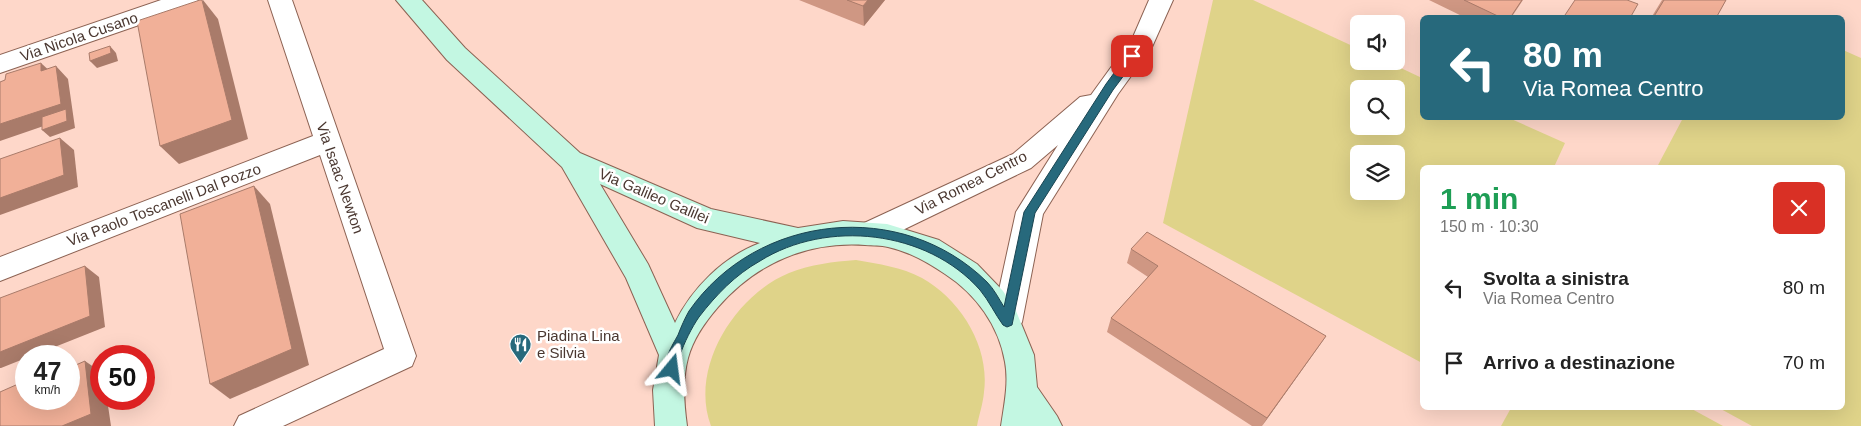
<!DOCTYPE html>
<html lang="it">
<head>
<meta charset="utf-8">
<style>
  :root { --surface:#fff; --page:#f6f6f6; --text:#222; --muted:#767676 }
  body { margin:0; font-family:Arial,sans-serif; background:var(--page); color:var(--text); height:100vh; display:flex; flex-direction:column; font-size:19px; white-space:nowrap }
  * { box-sizing:border-box; margin:0 }
  p { font-size:16px; color:var(--muted) }
  .icon { flex:none; width:28px; height:28px; fill:none; stroke:currentColor; stroke-width:2; stroke-linecap:round; stroke-linejoin:round }
  .map { position:relative; flex:1; overflow:hidden }
  .drawer { position:absolute; left:1420px; top:165px; width:425px; height:245px; display:flex; flex-direction:column; background:var(--surface); border-radius:8px; box-shadow:0 5px 20px #0002 }
  .drawer>* { flex:none }
  .hud { position:absolute; left:1420px; top:15px; width:425px; height:105px; border-radius:8px; box-shadow:0 5px 20px #0002; background:#27697c; color:#fff; overflow:hidden }
  .buttons { position:absolute; left:1350px; top:15px; display:grid; gap:10px }
  .buttons a { display:grid; place-items:center; width:55px; height:55px; border-radius:8px; background:var(--surface); box-shadow:0 5px 20px #0002; font-size:25px }
  .speed { position:absolute; left:15px; top:345px; display:flex; gap:10px; font-size:25px; font-weight:700; text-align:center }
  .speed>* { display:grid; place-content:center; width:65px; height:65px; border-radius:50%; background:var(--surface); box-shadow:0 5px 20px #0002; line-height:1 }
  .speed small { font-size:12px; font-weight:400 }
  .speed .limit { border:8px solid #d22; background:#fff; color:#111 }
  .pin { position:absolute; display:grid; place-items:center; width:42px; height:42px; color:#fff; margin:-21px; border-radius:10px; box-shadow:0 2px 8px #0006 }
  .me { position:absolute; width:55px; margin:-28px; rotate:16deg; stroke-linejoin:round; filter:drop-shadow(0 0 4px #0008) }
  .turn { display:flex; align-items:center; gap:18px; height:105px; padding:0 20px; font-size:22px }
  .turn .icon { width:65px; height:65px; stroke-width:2.5 }
  .turn b { display:block; font-size:35px; line-height:42px }
  .round { display:grid; place-items:center; flex:none; width:52px; height:52px; border-radius:8px; background:var(--page) }
  .overview { display:flex; align-items:center; justify-content:space-between; height:85px; padding:0 20px }
  h1 { font-size:30px; font-weight:700; line-height:38px; color:#1e9e55 }
  ul { padding:0; list-style:none }
  li { display:flex; align-items:center; gap:15px; height:75px; padding:0 20px }
  li div { flex:1 }
  li b { display:block; font-size:19px }
  li em { font-style:normal }
  .map>svg:first-child { display:block }
</style>
</head>
<body>
<div class="map">
<svg width="1861" height="426" viewBox="0 0 1861 426">
  <rect width="100%" height="100%" fill="#fed7c9"/>
  <g fill="#dfd389" fill-rule="evenodd">
    <path d="M 1213,0 L 1253,0 L 1359,49 L 1359,61 L 1386,61 L 1422,78 L 1422,118 L 1509,118 L 1565,143 L 1554,167 L 1422,168 L 1422,363 L 1163,223 ZM 1359,89 L 1396,89 L 1396,126 L 1359,126 ZM 1359,154 L 1396,154 L 1396,191 L 1359,191 Z"/>
    <path d="M 1843,50 L 1861,58 L 1861,426 L 1752,426 L 1719,408 L 1842,408 L 1842,168 L 1657,167 L 1683,118 L 1842,118 Z"/>
    <path d="M 856,260 C 879,264 901,267 922,278 C 961,300 990,347 984,392 C 983,404 979,415 977,426 L 711,426 C 689,368 735,295 789,273 C 811,264 833,262 856,260 Z"/>
    <path d="M 1511,408 L 1690,408 L 1723,426 L 1501,426 Z"/>
  </g>
  <g fill="none" stroke-linecap="round" stroke-linejoin="round">
    <defs>
      <g id="minor">
        <path d="M 161,0 L 198,0 L 194,6 L 0,73 L 0,55 Z"/>
        <path d="M 268,0 L 292,0 L 416,356 L 412,366 L 283,426 L 234,426 L 239,416 L 384,349 L 320,155 L 0,281 L 0,257 L 313,136 Z"/>
      </g>
      <path id="tertiary" d="M 1149,0 L 1173,0 L 1152,47 L 1118,94 L 1043,214 L 1022,322 L 1017,331 L 1007,335 L 997,331 L 992,322 L 1016,212 L 1058,145 L 1031,168 L 882,240 L 872,244 L 862,240 L 858,232 L 862,224 L 1013,154 L 1080,97 L 1091,95 L 1133,37 Z"/>
      <path id="secondary" d="M 396,0 L 422,0 L 465,48 L 580,153 L 711,209 L 798,228 L 843,221 L 887,224 L 939,240 L 977,264 L 1003,291 L 1016,311 L 1034,355 L 1037,387 L 1057,416 L 1062,426 L 1001,426 C 1004,405 1009,383 1005,362 C 999,326 976,294 945,274 C 927,262 910,252 888,247 C 881,245 873,246 865,245 C 808,241 756,263 718,307 C 705,322 693,339 688,358 C 682,380 684,404 687,426 L 655,426 L 653,390 L 659,355 L 626,278 L 562,167 L 447,60 ZM 600,184 L 697,228 L 760,243 C 723,257 692,288 675,323 L 648,264 Z"/>
    </defs>
    <use href="#minor" stroke="#8c6253" stroke-width="2"/>
    <use href="#tertiary" stroke="#8c6253" stroke-width="2"/>
    <use href="#secondary" stroke="#8c6253" stroke-width="2"/>
    <use href="#minor" fill="#fff" fill-rule="evenodd"/>
    <use href="#tertiary" fill="#fff" fill-rule="evenodd"/>
    <use href="#secondary" fill="#c3f7e2" fill-rule="evenodd"/>
  </g>
  <g fill="#cf9783">
    <path d="M 799,0 L 885,0 L 864,26 Z"/>
    <path d="M 1429,0 L 1523,0 L 1511,18 L 1466,18 Z"/>
    <path d="M 1662,0 L 1726,0 L 1716,18 L 1651,18 Z"/>
    <path d="M 1131,249 L 1326,336 L 1262,426 L 1252,426 L 1107,332 L 1111,318 L 1148,277 L 1127,263 Z"/>
  </g>
  <g fill="#a97b6a">
    <path d="M 203,0 L 218,19 L 248,139 L 179,164 L 160,146 Z"/>
    <path d="M 868,0 L 885,0 L 864,26 L 863,6 Z"/>
    <path d="M 110,46 L 116,53 L 118,61 L 97,68 L 90,61 Z"/>
    <path d="M 41,63 L 54,75 L 41,71 Z"/>
    <path d="M 56,66 L 68,79 L 75,128 L 50,137 L 42,130 L 67,118 L 0,141 L 0,124 Z"/>
    <path d="M 60,138 L 74,150 L 78,187 L 0,215 L 0,198 Z"/>
    <path d="M 254,186 L 270,204 L 309,365 L 230,399 L 210,384 Z"/>
    <path d="M 85,266 L 99,277 L 105,327 L 32,356 L 26,356 L 26,358 L 1,368 L 0,368 L 0,352 Z"/>
    <path d="M 1326,336 L 1317,349 L 1262,426 L 1267,418 Z"/>
    <path d="M 85,361 L 101,372 L 101,399 L 107,399 L 111,426 L 62,426 Z"/>
  </g>
  <g fill="#f1b098" stroke="#a97b6a">
    <path d="M 200,0 L 202,0 L 232,120 L 160,146 L 137,21 Z"/>
    <path d="M 847,0 L 868,0 L 863,6 Z"/>
    <path d="M 1464,0 L 1522,0 L 1510,18 L 1502,18 Z"/>
    <path d="M 1575,0 L 1627,0 L 1638,4 L 1630,18 L 1563,18 Z"/>
    <path d="M 1664,0 L 1726,0 L 1716,18 L 1653,18 Z"/>
    <path d="M 110,46 L 111,53 L 90,61 L 89,53 Z"/>
    <path d="M 41,63 L 41,71 L 56,66 L 61,104 L 0,124 L 0,82 L 5,80 L 6,74 Z"/>
    <path d="M 66,109 L 67,121 L 42,130 L 42,117 Z"/>
    <path d="M 60,138 L 64,175 L 0,198 L 0,159 Z"/>
    <path d="M 254,186 L 292,349 L 210,384 L 180,214 Z"/>
    <path d="M 1147,232 L 1326,336 L 1267,418 L 1111,318 L 1158,266 L 1131,249 Z"/>
    <path d="M 85,266 L 90,316 L 0,352 L 0,298 Z"/>
    <path d="M 85,361 L 91,414 L 62,426 L 0,426 L 0,392 L 25,381 L 26,386 L 26,399 L 69,399 L 69,368 Z"/>
  </g>
  <path fill="#27697c" stroke="#194451" d="M 1132,53 L 1136,54 L 1136,59 L 1113,90 L 1035,213 L 1012,325 L 1007,327 L 1003,325 C 995,314 989,301 980,290 C 927,230 827,219 760,261 C 735,275 716,295 699,317 C 692,327 684,343 680,355 C 678,361 679,367 676,373 L 672,375 L 667,373 C 662,361 672,346 678,335 C 681,327 685,318 689,311 C 757,213 902,198 987,282 C 994,289 999,299 1004,307 L 1024,212 L 1106,84 L 1128,54 Z"/>
  <defs>
    <symbol id="restaurant-pin" viewBox="-11 -11 22 30"><path d="M0 17L-7.5 6A9.5 9.5 0 1 1 7.5 6Z" fill="#27697c" stroke="#fff"/><path d="M-5-6h1v4h1v-4h1v4h1v-4h1v5L-1.5 .5V6h-2V.5L-5-1ZM5-6V6H3V1.5H1.5Q1.5-4 5-6Z" fill="#fff"/></symbol>
  </defs>
  <g fill-rule="evenodd">
    <use href="#restaurant-pin" x="508" y="332" width="25" height="34"/>
  </g>
  <g text-anchor="middle" stroke-width="5" stroke-linejoin="round" paint-order="stroke">
    <g font-size="15" fill="#4a3730" stroke="#fff">
      <text transform="translate(79 37) rotate(-19)" y="5">Via Nicola Cusano</text>
      <text transform="translate(340 178) rotate(71)" y="5">Via Isaac Newton</text>
      <text transform="translate(971 183) rotate(-27)" y="5">Via Romea Centro</text>
      <text transform="translate(654 196) rotate(23)" y="5">Via Galileo Galilei</text>
      <text transform="translate(164 205) rotate(-21)" y="5">Via Paolo Toscanelli Dal Pozzo</text>
    </g>
    <g font-size="15" fill="#4a3730" stroke="#fff" text-anchor="start">
      <text x="537" y="341">Piadina Lina<tspan x="537" dy="17">e Silvia</tspan></text>
    </g>
  </g>
</svg>
<div class="buttons">
<a><svg class="icon" aria-label="sound" viewBox="0 0 24 24"><path d="M4 9h4l5-4v14l-5-4H4zM17 9q2 3 0 6"/></svg></a>
<a><svg class="icon" aria-label="search" viewBox="0 0 24 24"><circle cx="10" cy="10" r="6"/><path d="M15 15l6 6"/></svg></a>
<a><svg class="icon" aria-label="layers" viewBox="0 0 24 24"><path d="M12 4l9 5-9 5-9-5zM3 14l9 5 9-5"/></svg></a>
</div>
<div class="speed"><div>47<small>km/h</small></div><div class="limit">50</div></div>
<div class="pin" style="left:1132px;top:56px;background:#d93025"><svg class="icon" aria-label="arrive" viewBox="0 0 24 24"><path d="M6 21V4h12l-3 4 3 4H6"/></svg></div>
<svg class="me" style="left:672px;top:369px" viewBox="-20 -20 40 40"><path d="M0-17L14 15 0 8-14 15z" fill="#27697c" stroke="#fff" stroke-width="4"/></svg>
<div class="hud">
<div class="turn"><svg class="icon" aria-label="left" viewBox="0 0 24 24"><path d="M17 20v-9H6M10 6l-5 5 5 5"/></svg><div><b>80 m</b>Via Romea Centro</div></div>
</div>
<section class="drawer">
<div class="overview"><div><h1>1 min</h1><p>150 m · 10:30</p></div><a class="round" style="background:#d93025;color:#fff"><svg class="icon" aria-label="close" viewBox="0 0 24 24"><path d="M6 6l12 12M18 6L6 18"/></svg></a></div>
<ul>
<li><svg class="icon" aria-label="left" viewBox="0 0 24 24"><path d="M17 20v-9H6M10 6l-5 5 5 5"/></svg><div><b>Svolta a sinistra</b><p>Via Romea Centro</p></div><em>80 m</em></li>
<li><svg class="icon" aria-label="arrive" viewBox="0 0 24 24"><path d="M6 21V4h12l-3 4 3 4H6"/></svg><div><b>Arrivo a destinazione</b></div><em>70 m</em></li>
</ul>
</section>
</div>
</body>
</html>
